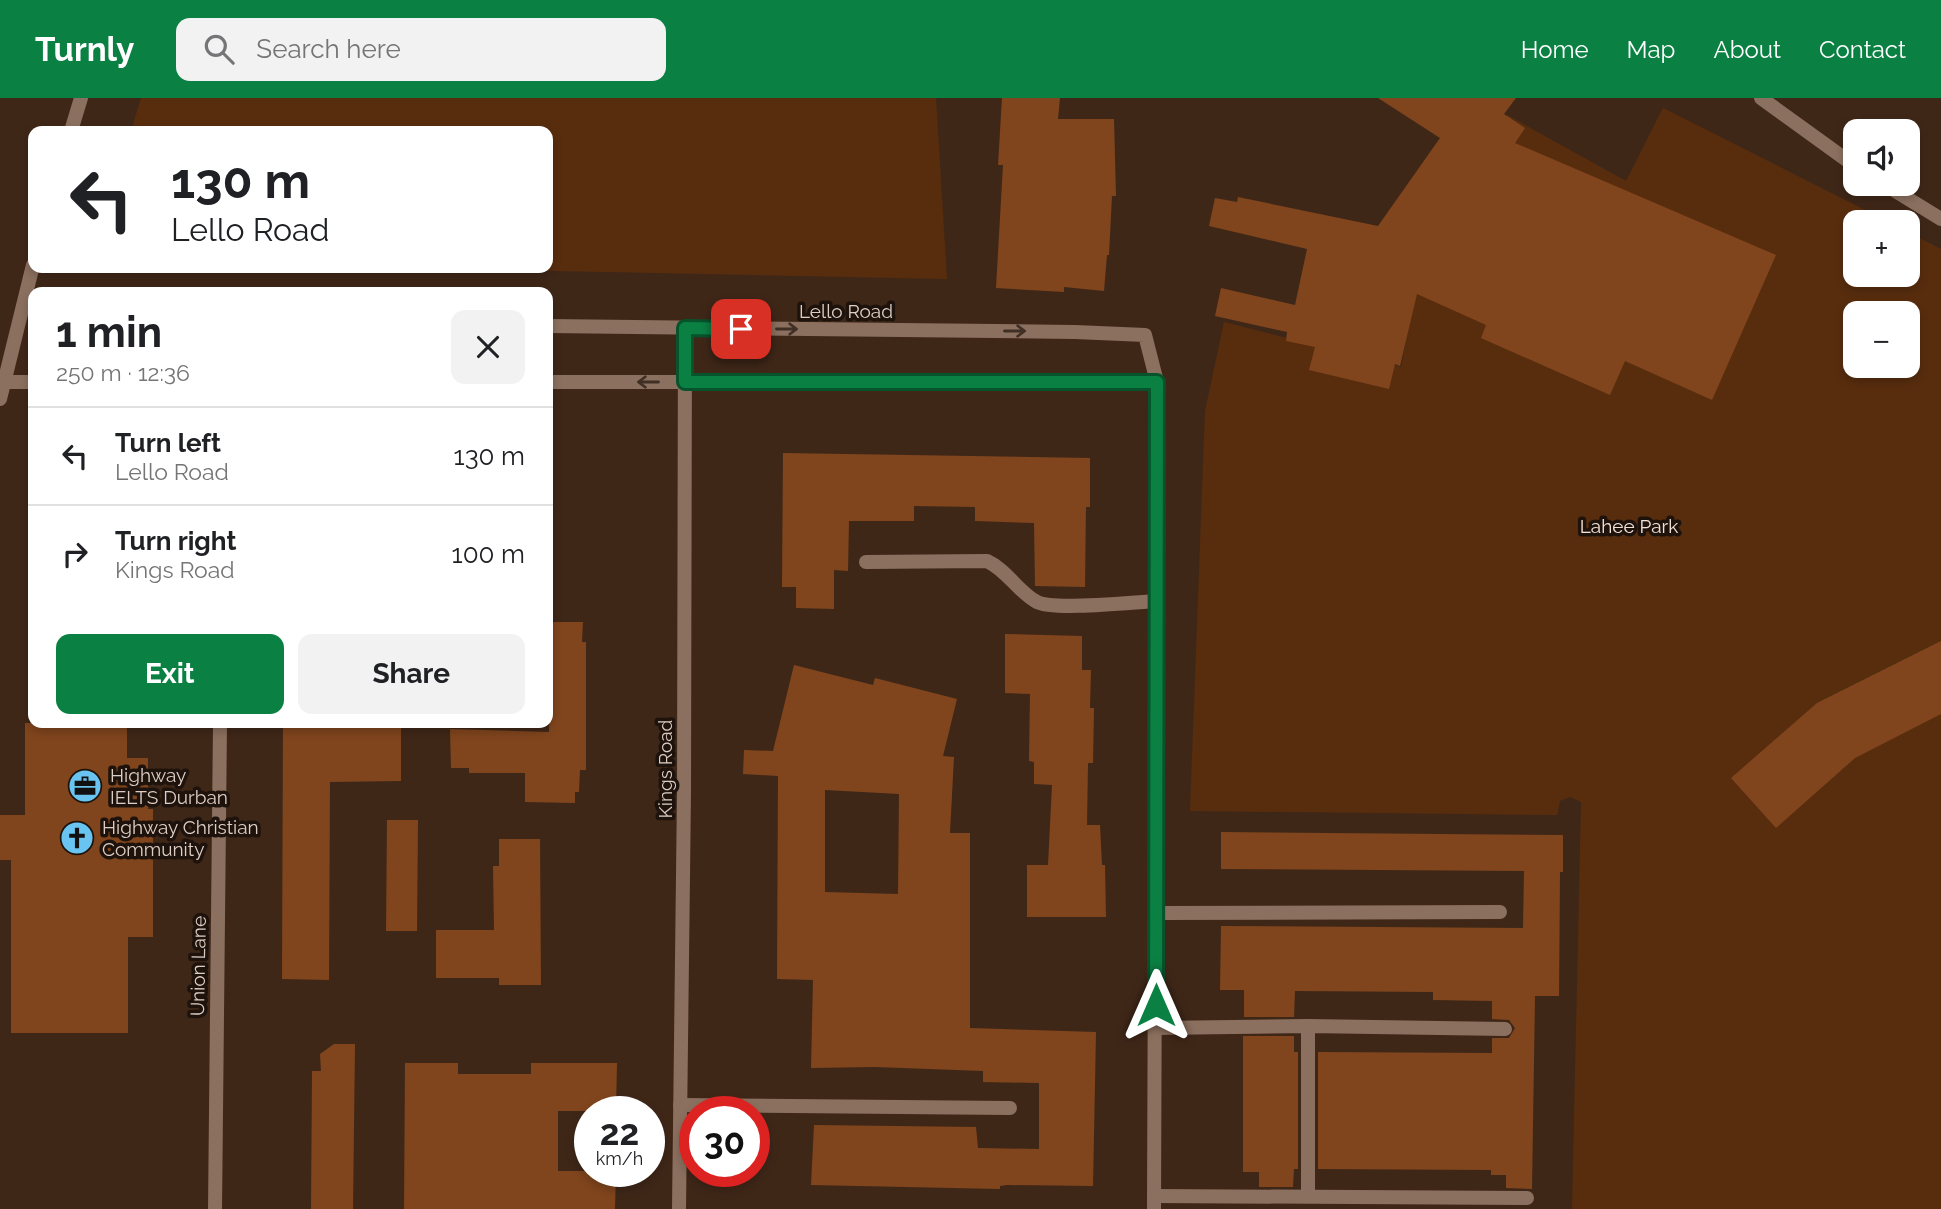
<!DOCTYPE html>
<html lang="en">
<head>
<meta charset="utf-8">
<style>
  :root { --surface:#fff; --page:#f2f2f2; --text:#202124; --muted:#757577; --line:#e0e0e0; --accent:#0b8043 }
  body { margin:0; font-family:Raleway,sans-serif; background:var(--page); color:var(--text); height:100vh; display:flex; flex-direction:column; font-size:26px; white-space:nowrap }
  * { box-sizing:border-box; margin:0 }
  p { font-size:23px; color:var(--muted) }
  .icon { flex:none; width:38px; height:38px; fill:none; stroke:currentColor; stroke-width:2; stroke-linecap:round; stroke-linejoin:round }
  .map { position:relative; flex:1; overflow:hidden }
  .details { position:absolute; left:28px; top:189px; width:525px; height:441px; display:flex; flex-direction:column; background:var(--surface); border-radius:14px; box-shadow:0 4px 10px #0003 }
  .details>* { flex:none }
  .top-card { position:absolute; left:28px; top:28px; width:525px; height:147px; border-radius:14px; box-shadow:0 4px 10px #0003; background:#fff; color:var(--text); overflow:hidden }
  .controls { position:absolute; left:1843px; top:21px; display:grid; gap:14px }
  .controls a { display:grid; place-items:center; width:77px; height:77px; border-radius:14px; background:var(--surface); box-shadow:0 4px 10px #0003; font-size:35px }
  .speed { position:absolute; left:574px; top:998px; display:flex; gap:14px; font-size:35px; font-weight:700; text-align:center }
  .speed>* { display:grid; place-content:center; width:91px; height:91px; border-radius:50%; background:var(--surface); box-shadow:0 4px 10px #0003; line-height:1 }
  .speed small { font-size:18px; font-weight:400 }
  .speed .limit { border:10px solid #d22; background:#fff; color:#111 }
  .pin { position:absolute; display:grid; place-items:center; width:60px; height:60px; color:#fff; margin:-30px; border-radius:14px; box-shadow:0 4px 10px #0006 }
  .me { position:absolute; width:77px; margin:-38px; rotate:0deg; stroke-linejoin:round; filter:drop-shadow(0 0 5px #0008) }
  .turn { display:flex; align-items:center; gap:24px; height:147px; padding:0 28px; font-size:32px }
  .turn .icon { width:91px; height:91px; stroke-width:2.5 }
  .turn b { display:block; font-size:49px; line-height:60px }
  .round { display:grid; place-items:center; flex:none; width:74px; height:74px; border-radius:14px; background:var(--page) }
  .headline { display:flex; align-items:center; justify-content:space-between; height:119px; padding:0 28px }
  h1 { font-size:42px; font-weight:700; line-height:52px }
  .button { display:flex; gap:14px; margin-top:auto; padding:14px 28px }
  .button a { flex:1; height:80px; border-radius:14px; background:var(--accent); color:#fff; font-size:28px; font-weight:700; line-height:80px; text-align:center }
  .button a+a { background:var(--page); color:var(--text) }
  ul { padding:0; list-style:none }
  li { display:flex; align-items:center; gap:21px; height:98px; padding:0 28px; border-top:2px solid var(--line) }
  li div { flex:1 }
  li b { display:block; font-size:26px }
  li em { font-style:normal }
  header { display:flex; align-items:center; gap:42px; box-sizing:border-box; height:98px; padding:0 35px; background:var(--accent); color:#fff }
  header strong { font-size:33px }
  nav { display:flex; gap:38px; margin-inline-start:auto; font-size:24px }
  .search { width:490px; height:63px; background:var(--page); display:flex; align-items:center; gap:18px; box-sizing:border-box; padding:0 24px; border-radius:14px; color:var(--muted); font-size:26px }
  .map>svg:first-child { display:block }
</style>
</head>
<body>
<header>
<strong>Turnly</strong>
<div class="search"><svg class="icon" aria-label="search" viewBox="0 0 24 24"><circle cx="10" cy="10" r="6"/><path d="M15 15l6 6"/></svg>Search here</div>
<nav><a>Home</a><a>Map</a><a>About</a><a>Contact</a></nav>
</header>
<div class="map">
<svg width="1941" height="1111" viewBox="0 0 1941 1111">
  <rect width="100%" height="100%" fill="#3f2718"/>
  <g fill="#582d0e" fill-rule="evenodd">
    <path d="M 141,0 L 936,0 L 947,181 L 413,170 L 548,170 L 548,33 L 131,33 Z"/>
    <path d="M 1663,10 L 1889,124 L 1855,124 L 1855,177 L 1908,177 L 1908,134 L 1941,151 L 1941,1111 L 1572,1111 L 1581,704 L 1570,699 L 1560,703 L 1557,717 L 1190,713 L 1205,313 L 1224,224 L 1401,269 L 1426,137 L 1507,17 L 1626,83 ZM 1855,215 L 1908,215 L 1908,268 L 1855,268 Z"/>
  </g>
  <g fill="#80451d" fill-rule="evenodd">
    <path d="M 1002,0 L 1060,0 L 1058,21 L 1114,21 L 1116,98 L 1112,98 L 1109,157 L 1107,157 L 1104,193 L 1064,189 L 1064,194 L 996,190 L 1003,67 L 998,67 Z"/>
    <path d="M 1378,0 L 1516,0 L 1504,16 L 1525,30 L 1515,45 L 1776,157 L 1712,302 L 1625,263 L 1610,297 L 1481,240 L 1486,227 L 1417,196 L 1400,268 L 1395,266 L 1389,291 L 1309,272 L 1315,249 L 1286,243 L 1287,234 L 1215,218 L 1221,190 L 1295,207 L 1307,151 L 1209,128 L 1215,100 L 1237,104 L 1238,99 L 1378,128 L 1440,40 Z"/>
    <path d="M 783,355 L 1090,360 L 1090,409 L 1086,409 L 1085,489 L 1035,488 L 1034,425 L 975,423 L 975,409 L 914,408 L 914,423 L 849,423 L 848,473 L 834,472 L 834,511 L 796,510 L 796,489 L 782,489 Z"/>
    <path d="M 548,524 L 583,524 L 582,544 L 586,544 L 586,672 L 580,672 L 579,694 L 575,694 L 575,705 L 525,704 L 525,675 L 469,675 L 469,670 L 451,670 L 450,631 L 549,634 L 550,559 L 548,559 Z"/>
    <path d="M 1005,536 L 1082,538 L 1082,572 L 1091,572 L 1090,610 L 1094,610 L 1093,665 L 1088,665 L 1087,727 L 1100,727 L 1102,767 L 1105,767 L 1106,819 L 1027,819 L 1027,767 L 1048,767 L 1052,687 L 1034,686 L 1034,664 L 1029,663 L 1030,596 L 1005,595 Z"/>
    <path d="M 1941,543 L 1941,616 L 1855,660 L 1776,730 L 1731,680 L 1817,605 Z"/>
    <path d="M 794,567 L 873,587 L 875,580 L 957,601 L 943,658 L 954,659 L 950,735 L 970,735 L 970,930 L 1096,934 L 1093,1088 L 1007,1087 L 1000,1088 L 1000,1091 L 811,1087 L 814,1027 L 976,1029 L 978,1050 L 1039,1051 L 1039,985 L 983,984 L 983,973 L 875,969 L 811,970 L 813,882 L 777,881 L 778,678 L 743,676 L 744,652 L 773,653 ZM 825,692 L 899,696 L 898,796 L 825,794 Z"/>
    <path d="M 25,625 L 127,625 L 127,660 L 148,660 L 148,711 L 153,711 L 153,839 L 128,839 L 128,935 L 11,935 L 11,762 L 0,762 L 0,717 L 25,717 Z"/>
    <path d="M 283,625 L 401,625 L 401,683 L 330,684 L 329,882 L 282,881 Z"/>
    <path d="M 387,722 L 418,722 L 417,833 L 386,833 Z"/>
    <path d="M 1221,734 L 1563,737 L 1563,774 L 1560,774 L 1559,898 L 1535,898 L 1532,1091 L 1506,1090 L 1506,1077 L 1491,1077 L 1491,1072 L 1318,1071 L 1318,954 L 1492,955 L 1492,940 L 1509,940 L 1515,930 L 1509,922 L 1492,921 L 1492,903 L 1433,902 L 1433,894 L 1295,893 L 1294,919 L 1244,919 L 1244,892 L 1220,892 L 1221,828 L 1523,830 L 1524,773 L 1221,771 Z"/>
    <path d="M 499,741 L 540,741 L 541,887 L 499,887 L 499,880 L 436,880 L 436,832 L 494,832 L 493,768 L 499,768 Z"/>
    <path d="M 1243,938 L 1294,938 L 1294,954 L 1298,954 L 1298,1071 L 1294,1071 L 1293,1089 L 1259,1089 L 1259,1074 L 1243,1074 Z"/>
    <path d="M 334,946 L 355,946 L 353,1111 L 311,1111 L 312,973 L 321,973 L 320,956 Z"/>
    <path d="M 405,965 L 458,965 L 458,976 L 531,976 L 531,965 L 617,965 L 616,1013 L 558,1013 L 558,1073 L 616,1073 L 615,1111 L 404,1111 Z"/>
  </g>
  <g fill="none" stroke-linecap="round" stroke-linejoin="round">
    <g stroke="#8c705f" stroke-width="14">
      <path d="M 1761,0 L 1855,68"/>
      <path d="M 71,33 L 81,0"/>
      <path d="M 1884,86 L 1941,121"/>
      <path d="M 548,228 L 1075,234 L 1145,237 L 1157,284 L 1154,1111"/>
      <path d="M 4,284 L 33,284"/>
      <path d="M 548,284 L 1157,284"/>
      <path d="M 0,301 L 33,167"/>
      <path d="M 866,464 L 987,463 C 1007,472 1018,494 1037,504 C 1054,513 1134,504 1157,503"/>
      <path d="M 1157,815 L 1500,814"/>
      <path d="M 1308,928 L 1308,1098"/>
      <path d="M 1156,930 L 1308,928 L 1505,931"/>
      <path d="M 680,1007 L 1010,1010"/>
      <path d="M 1154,1098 L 1527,1100"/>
      <path d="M 215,1111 L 220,625"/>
      <path d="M 679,1111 L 684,694 L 685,231"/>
    </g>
  </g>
  <defs><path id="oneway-shaft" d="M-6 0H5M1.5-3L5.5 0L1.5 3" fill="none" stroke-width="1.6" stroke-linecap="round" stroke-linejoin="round" transform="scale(1.75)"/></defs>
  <g stroke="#3f2f25">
    <use href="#oneway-shaft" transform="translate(787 231)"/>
    <use href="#oneway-shaft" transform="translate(1015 233)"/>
    <use href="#oneway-shaft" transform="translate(648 284) rotate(-180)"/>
  </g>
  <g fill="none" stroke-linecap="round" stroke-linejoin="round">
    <defs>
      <path id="route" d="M 741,231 L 685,230 L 685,284 L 1157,284 L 1156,907"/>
    </defs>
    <use href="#route" stroke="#07532c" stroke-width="18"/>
    <use href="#route" stroke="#0b8043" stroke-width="12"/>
  </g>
  <defs>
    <symbol id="office-disc" viewBox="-11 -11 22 22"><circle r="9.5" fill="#69c4f1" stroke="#1e130c"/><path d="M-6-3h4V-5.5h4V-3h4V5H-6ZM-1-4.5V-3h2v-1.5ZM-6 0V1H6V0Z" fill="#111"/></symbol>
    <symbol id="church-disc" viewBox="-11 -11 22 22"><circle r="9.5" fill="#69c4f1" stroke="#1e130c"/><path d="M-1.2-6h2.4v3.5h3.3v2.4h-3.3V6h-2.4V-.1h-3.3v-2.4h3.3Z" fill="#111"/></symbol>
  </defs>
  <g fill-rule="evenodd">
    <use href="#office-disc" x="66" y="669" width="38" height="38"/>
    <use href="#church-disc" x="58" y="721" width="38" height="38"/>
  </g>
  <g text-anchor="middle" stroke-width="7" stroke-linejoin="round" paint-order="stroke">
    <g font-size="19" fill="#ddcdc4" stroke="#1e130c">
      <text x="846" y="220">Lello Road</text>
      <text transform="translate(665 671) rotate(-90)" y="7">Kings Road</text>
      <text transform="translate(198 868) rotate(-89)" y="7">Union Lane</text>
    </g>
    <g font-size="19" fill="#f3e0d6" stroke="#1e130c">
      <text x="1629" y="435">Lahee Park</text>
    </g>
    <g font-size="19" fill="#ddcdc4" stroke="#1e130c" text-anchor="start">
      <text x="110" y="684">Highway<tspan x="110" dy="22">IELTS Durban</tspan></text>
      <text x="102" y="736">Highway Christian<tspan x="102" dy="22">Community</tspan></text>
    </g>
  </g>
</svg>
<div class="controls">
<a><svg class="icon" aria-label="sound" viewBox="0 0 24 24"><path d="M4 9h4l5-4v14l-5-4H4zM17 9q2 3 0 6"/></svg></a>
<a>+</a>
<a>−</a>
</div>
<div class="speed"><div>22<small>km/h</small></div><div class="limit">30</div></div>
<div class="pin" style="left:741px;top:231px;background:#d93025"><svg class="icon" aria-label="arrive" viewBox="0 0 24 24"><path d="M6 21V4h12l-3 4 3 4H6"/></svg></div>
<svg class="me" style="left:1156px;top:907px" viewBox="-20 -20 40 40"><path d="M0-17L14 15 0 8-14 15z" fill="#0b8043" stroke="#fff" stroke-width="4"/></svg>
<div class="top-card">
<div class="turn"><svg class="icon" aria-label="left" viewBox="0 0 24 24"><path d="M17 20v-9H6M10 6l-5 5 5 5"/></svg><div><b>130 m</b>Lello Road</div></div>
</div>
<section class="details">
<div class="headline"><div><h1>1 min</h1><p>250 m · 12:36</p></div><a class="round"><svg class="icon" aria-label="close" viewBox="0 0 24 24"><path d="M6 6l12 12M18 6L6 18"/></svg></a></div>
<ul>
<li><svg class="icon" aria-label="left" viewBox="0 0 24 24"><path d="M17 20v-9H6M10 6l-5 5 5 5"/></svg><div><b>Turn left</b><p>Lello Road</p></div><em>130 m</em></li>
<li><svg class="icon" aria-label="right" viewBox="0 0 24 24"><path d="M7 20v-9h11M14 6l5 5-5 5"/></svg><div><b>Turn right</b><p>Kings Road</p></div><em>100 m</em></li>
</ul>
<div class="button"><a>Exit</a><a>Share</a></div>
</section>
</div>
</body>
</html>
